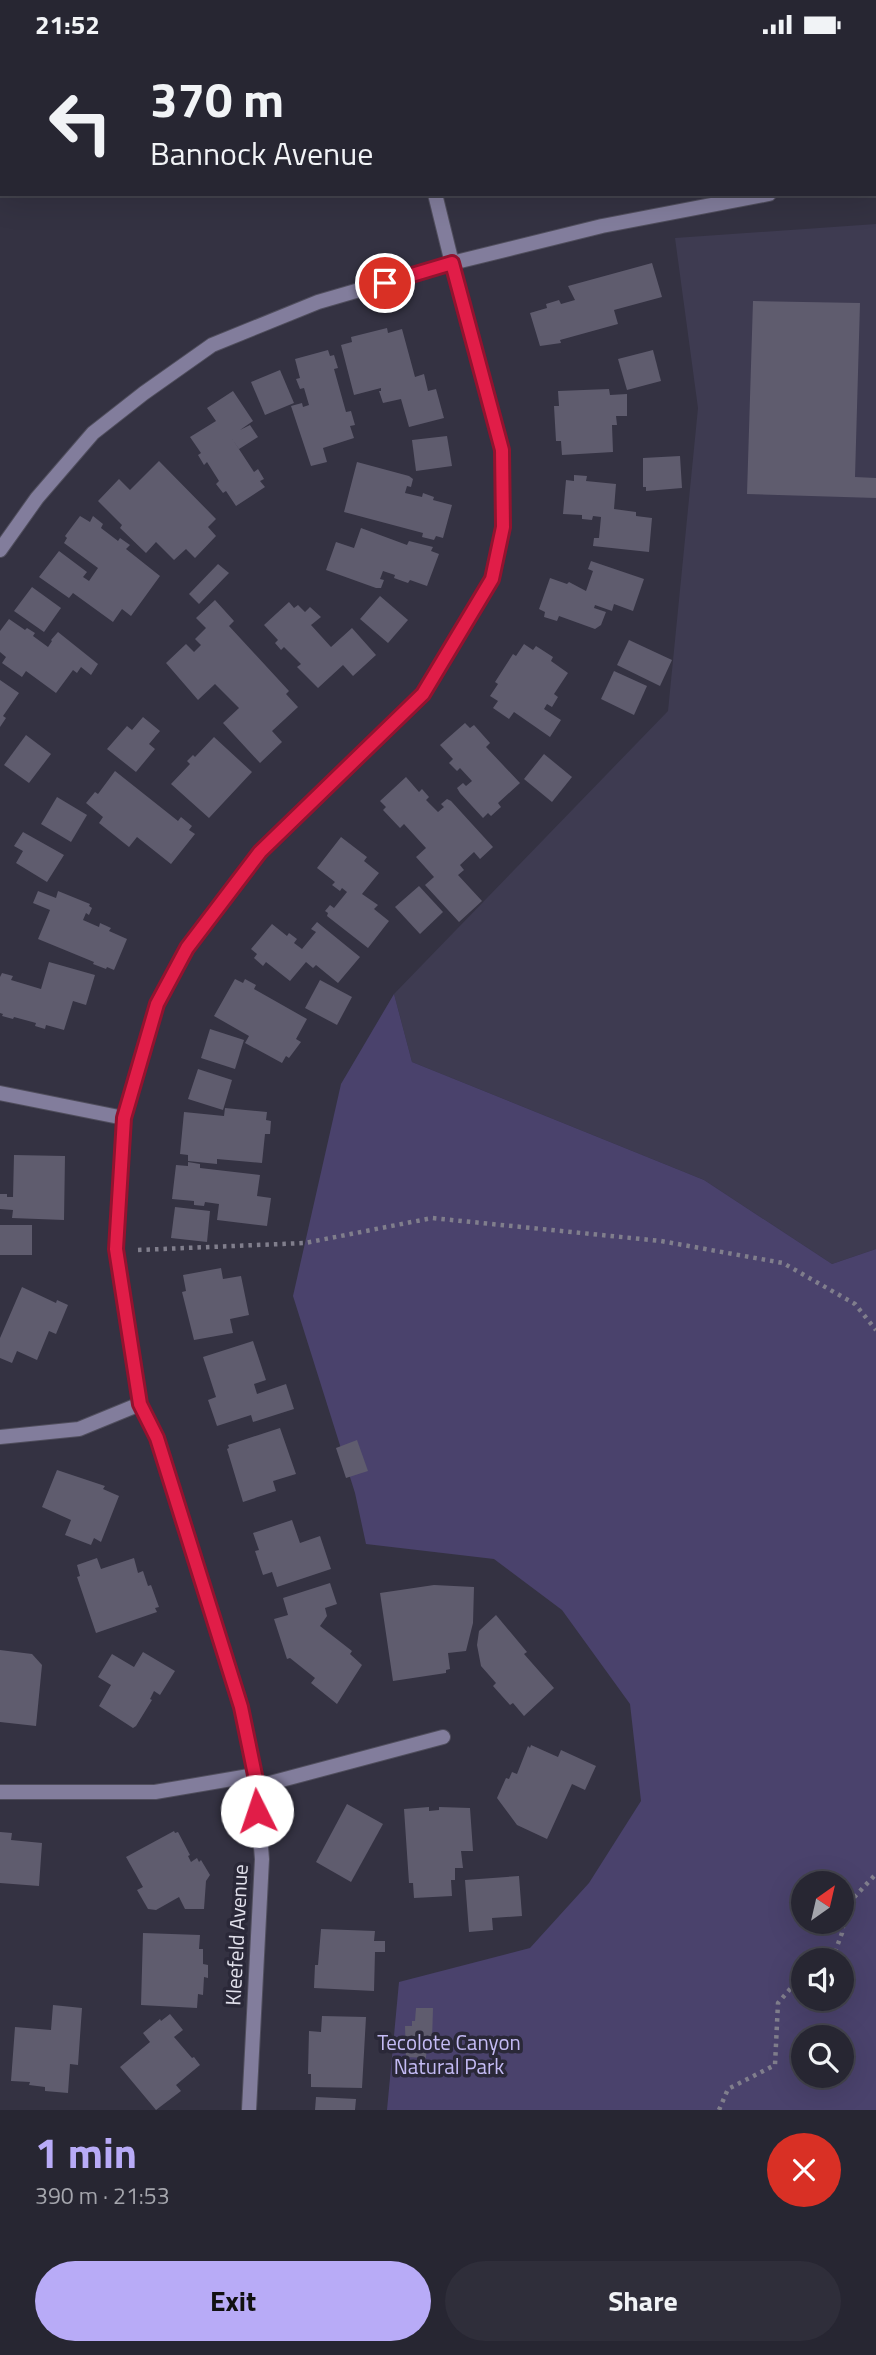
<!DOCTYPE html>
<html lang="en">
<head>
<meta charset="utf-8">
<style>
  :root { --surface:#272632; --page:#2f2e3a; --text:#f1f3f6; --muted:#a4a5ac; --line:#43434d; --accent:#b8abf7 }
  body { margin:0; font-family:"Titillium Web",sans-serif; background:var(--page); color:var(--text); height:100vh; display:flex; flex-direction:column; font-size:26px; white-space:nowrap }
  * { box-sizing:border-box; margin:0 }
  p { font-size:23px; color:var(--muted) }
  .icon { flex:none; width:38px; height:38px; fill:none; stroke:currentColor; stroke-width:2; stroke-linecap:round; stroke-linejoin:round }
  .map { position:relative; height:2061px; overflow:hidden }
  .side { display:flex; flex-direction:column; background:var(--surface); flex:1 }
  .side>* { flex:none }
  .top-card { position:absolute; left:0px; top:0px; width:877px; height:147px; box-shadow:0 7px 28px #0002,0 0 0 2px var(--line); background:#272632; color:var(--text); overflow:hidden }
  .needle { width:46px; rotate:34deg }
  .controls { position:absolute; left:791px; top:1822px; display:grid; gap:14px }
  .controls a { display:grid; place-items:center; width:63px; height:63px; border-radius:50%; background:var(--surface); box-shadow:0 7px 28px #0002,0 0 0 2px var(--line); font-size:35px }
  .pin { position:absolute; display:grid; place-items:center; width:60px; height:60px; color:#fff; margin:-30px; border:4px solid #fff; border-radius:50%; box-shadow:0 2px 7px #0007 }
  .me { position:absolute; width:77px; margin:-38px; rotate:356deg; stroke-linejoin:round; filter:drop-shadow(0 0 5px #0008) }
  .turn { display:flex; align-items:center; gap:24px; height:147px; padding:0 35px; font-size:32px }
  .turn .icon { width:91px; height:91px; stroke-width:2.5 }
  .turn b { display:block; font-size:49px; line-height:60px }
  .round { display:grid; place-items:center; flex:none; width:74px; height:74px; border-radius:37px; background:var(--page) }
  .headline { display:flex; align-items:center; justify-content:space-between; height:119px; padding:0 35px }
  h1 { font-size:42px; font-weight:700; line-height:52px; color:var(--accent) }
  .action { display:flex; gap:14px; margin-top:auto; padding:14px 35px }
  .action a { flex:1; height:80px; border-radius:42px; background:var(--accent); color:#111; font-size:28px; font-weight:700; line-height:80px; text-align:center }
  .action a+a { background:var(--page); color:var(--text) }
  .status { display:flex; justify-content:space-between; align-items:center; height:49px; padding:0 35px; background:var(--surface); direction:ltr }
  .status svg { height:19px; fill:currentColor }
  .map>svg:first-child { display:block }
</style>
</head>
<body>
<div class="status"><b>21:52</b><svg viewBox="0 0 49 12"><path d="M0 12V9h3v3zM5 12V6h3v6zM10 12V3h3v9zM15 12V0h3v12zM26 1h20v11H26zM47 4h2v5h-2z"/></svg></div>
<div class="map">
<svg width="876" height="2061" viewBox="0 0 876 2061">
  <rect width="100%" height="100%" fill="#343242"/>
  <path fill="#3e3b51" d="M 876,175 L 876,1200 L 832,1215 L 704,1131 L 412,1013 L 394,945 L 668,662 L 698,359 L 675,189 Z"/>
  <path fill="#4a426c" fill-rule="evenodd" d="M 394,945 L 412,1013 L 704,1131 L 832,1215 L 876,1200 L 876,2061 L 387,2061 L 399,1933 L 530,1899 L 589,1834 L 641,1752 L 630,1655 L 562,1561 L 494,1510 L 366,1495 L 355,1444 L 293,1247 L 341,1035 ZM 803,1834 L 842,1834 L 842,1872 L 803,1872 ZM 803,1911 L 842,1911 L 842,1950 L 803,1950 ZM 803,1988 L 842,1988 L 842,2026 L 803,2026 Z"/>
  <g fill="#5f5c6e">
    <path d="M 652,214 L 662,248 L 614,261 L 618,275 L 560,291 L 561,294 L 540,297 L 530,264 L 547,259 L 546,255 L 559,251 L 561,255 L 575,251 L 568,237 Z"/>
    <path d="M 753,252 L 860,254 L 855,428 L 876,429 L 876,449 L 747,445 Z"/>
    <path d="M 387,279 L 388,284 L 402,280 L 415,328 L 424,325 L 428,342 L 436,340 L 444,369 L 409,378 L 401,350 L 383,354 L 379,342 L 381,342 L 381,339 L 354,346 L 341,296 L 352,293 L 351,288 Z"/>
    <path d="M 328,301 L 330,307 L 334,306 L 338,319 L 334,320 L 346,363 L 351,362 L 355,376 L 350,377 L 354,389 L 323,399 L 327,413 L 311,417 L 291,357 L 302,354 L 303,358 L 309,356 L 304,339 L 300,340 L 296,330 L 300,329 L 295,310 Z"/>
    <path d="M 653,301 L 661,332 L 627,341 L 618,310 Z"/>
    <path d="M 280,321 L 294,354 L 265,366 L 251,333 Z"/>
    <path d="M 609,340 L 610,346 L 627,345 L 627,367 L 616,367 L 617,376 L 612,376 L 613,403 L 562,406 L 561,392 L 556,392 L 554,357 L 559,357 L 558,342 Z"/>
    <path d="M 233,342 L 253,372 L 240,381 L 250,376 L 258,388 L 239,400 L 231,388 L 254,423 L 258,420 L 264,430 L 260,432 L 265,438 L 236,457 L 226,442 L 223,444 L 216,435 L 219,432 L 207,413 L 204,416 L 198,406 L 201,404 L 190,388 L 216,372 L 207,359 Z"/>
    <path d="M 447,387 L 452,417 L 416,422 L 412,391 Z"/>
    <path d="M 680,407 L 682,439 L 646,442 L 646,438 L 643,438 L 643,409 Z"/>
    <path d="M 159,412 L 216,470 L 208,478 L 216,487 L 195,509 L 186,500 L 174,511 L 156,493 L 146,504 L 120,479 L 122,476 L 98,452 L 119,430 L 130,441 Z"/>
    <path d="M 357,413 L 409,427 L 413,430 L 411,438 L 407,437 L 405,444 L 422,448 L 423,444 L 434,448 L 433,451 L 452,456 L 443,489 L 436,487 L 434,491 L 422,488 L 423,484 L 344,463 Z"/>
    <path d="M 574,426 L 587,427 L 586,432 L 616,435 L 614,460 L 636,463 L 636,467 L 652,469 L 649,503 L 593,497 L 594,489 L 599,489 L 601,468 L 593,467 L 592,471 L 582,470 L 582,466 L 563,465 L 566,431 L 574,432 Z"/>
    <path d="M 80,467 L 90,473 L 93,467 L 103,475 L 101,479 L 118,492 L 120,489 L 130,496 L 126,500 L 160,527 L 131,567 L 122,560 L 113,573 L 73,544 L 69,549 L 39,528 L 59,502 L 87,523 L 83,528 L 89,532 L 98,519 L 64,494 L 67,489 L 65,487 Z"/>
    <path d="M 361,479 L 407,496 L 409,492 L 433,498 L 431,502 L 439,505 L 427,537 L 410,531 L 408,534 L 394,529 L 395,526 L 383,522 L 380,530 L 384,531 L 381,539 L 376,539 L 326,521 L 336,493 L 354,499 Z"/>
    <path d="M 591,512 L 644,530 L 633,562 L 614,555 L 612,562 L 595,556 L 594,559 L 606,563 L 601,576 L 595,580 L 559,567 L 557,572 L 544,568 L 545,563 L 539,560 L 550,529 L 567,535 L 569,533 L 586,542 L 593,522 L 588,520 Z"/>
    <path d="M 218,515 L 229,524 L 199,555 L 189,545 Z"/>
    <path d="M 32,538 L 61,559 L 44,583 L 14,562 Z"/>
    <path d="M 380,547 L 408,571 L 388,594 L 360,570 Z"/>
    <path d="M 215,551 L 234,572 L 229,577 L 289,642 L 286,645 L 298,658 L 272,682 L 282,693 L 260,714 L 223,674 L 239,659 L 215,635 L 198,651 L 166,614 L 186,595 L 194,603 L 201,596 L 195,590 L 206,579 L 196,569 Z"/>
    <path d="M 289,553 L 294,559 L 298,556 L 305,563 L 310,558 L 321,568 L 311,576 L 331,598 L 352,579 L 376,606 L 353,627 L 343,616 L 318,639 L 297,618 L 301,615 L 284,598 L 281,601 L 275,594 L 278,591 L 264,576 Z"/>
    <path d="M 9,570 L 25,581 L 27,579 L 35,584 L 33,587 L 48,598 L 52,592 L 51,591 L 58,583 L 98,615 L 91,626 L 81,618 L 77,624 L 73,621 L 56,644 L 26,622 L 22,628 L 2,614 L 6,608 L 0,603 L 0,582 Z"/>
    <path d="M 629,591 L 672,611 L 660,637 L 617,616 Z"/>
    <path d="M 524,595 L 533,601 L 536,597 L 553,608 L 551,612 L 568,624 L 554,645 L 558,648 L 552,658 L 547,655 L 544,660 L 561,671 L 550,688 L 514,663 L 509,670 L 493,659 L 498,652 L 490,647 L 498,635 L 495,633 L 513,605 L 516,607 Z"/>
    <path d="M 614,622 L 647,637 L 634,666 L 601,650 Z"/>
    <path d="M 0,631 L 19,644 L 3,667 L 6,669 L 0,678 Z"/>
    <path d="M 143,668 L 160,682 L 149,695 L 155,700 L 136,723 L 107,700 L 127,677 L 132,681 Z"/>
    <path d="M 465,674 L 470,679 L 474,676 L 490,694 L 486,698 L 520,734 L 498,754 L 501,758 L 491,767 L 488,764 L 483,769 L 460,744 L 457,739 L 463,734 L 466,737 L 472,732 L 460,719 L 457,722 L 449,714 L 453,710 L 440,696 Z"/>
    <path d="M 26,686 L 51,705 L 29,734 L 4,716 Z"/>
    <path d="M 214,688 L 252,723 L 209,769 L 171,735 L 190,715 L 187,712 L 193,706 L 195,708 Z"/>
    <path d="M 544,705 L 572,728 L 552,753 L 524,730 Z"/>
    <path d="M 115,722 L 178,772 L 181,768 L 192,777 L 189,781 L 195,785 L 171,815 L 137,788 L 129,798 L 99,774 L 103,768 L 86,754 L 95,743 L 98,745 Z"/>
    <path d="M 406,728 L 419,743 L 422,740 L 429,748 L 426,751 L 438,763 L 444,758 L 441,755 L 447,750 L 451,752 L 493,798 L 480,810 L 474,803 L 460,816 L 464,821 L 458,826 L 482,852 L 459,873 L 425,836 L 434,828 L 416,808 L 426,799 L 404,775 L 400,779 L 383,761 L 386,758 L 380,752 Z"/>
    <path d="M 57,748 L 87,766 L 71,793 L 41,775 Z"/>
    <path d="M 23,783 L 64,806 L 47,833 L 16,814 L 23,802 L 14,797 Z"/>
    <path d="M 341,788 L 367,808 L 364,812 L 379,824 L 362,845 L 378,856 L 374,860 L 389,872 L 368,899 L 327,867 L 328,864 L 325,862 L 330,856 L 334,859 L 347,843 L 342,839 L 340,842 L 332,836 L 335,833 L 317,819 Z"/>
    <path d="M 419,837 L 443,863 L 420,885 L 395,858 Z"/>
    <path d="M 38,842 L 56,849 L 58,842 L 90,855 L 89,857 L 92,859 L 89,866 L 86,864 L 83,871 L 99,878 L 100,874 L 111,879 L 109,882 L 127,890 L 114,921 L 107,918 L 106,920 L 93,915 L 94,913 L 38,890 L 50,861 L 33,854 Z"/>
    <path d="M 317,873 L 360,908 L 338,934 L 316,916 L 313,919 L 306,913 L 290,932 L 266,913 L 263,917 L 254,909 L 257,905 L 251,900 L 272,875 L 287,887 L 289,884 L 297,890 L 294,894 L 302,900 L 316,883 L 311,880 Z"/>
    <path d="M 49,913 L 95,926 L 86,956 L 73,952 L 64,981 L 46,976 L 45,980 L 35,977 L 36,974 L 14,968 L 13,970 L 2,967 L 3,965 L 0,964 L 0,928 L 2,924 L 13,927 L 11,931 L 41,940 Z"/>
    <path d="M 235,930 L 243,934 L 245,930 L 256,936 L 254,940 L 307,970 L 296,990 L 301,993 L 289,1009 L 286,1007 L 282,1014 L 245,994 L 249,987 L 214,967 Z"/>
    <path d="M 320,931 L 352,948 L 337,976 L 305,959 Z"/>
    <path d="M 210,980 L 244,991 L 235,1020 L 201,1009 Z"/>
    <path d="M 198,1020 L 232,1031 L 223,1061 L 188,1050 Z"/>
    <path d="M 225,1059 L 267,1063 L 266,1071 L 271,1072 L 270,1085 L 265,1085 L 262,1114 L 217,1110 L 217,1115 L 188,1112 L 188,1106 L 180,1105 L 184,1063 L 224,1067 Z"/>
    <path d="M 14,1106 L 65,1107 L 64,1171 L 12,1169 L 13,1161 L 0,1160 L 0,1145 L 7,1145 L 7,1148 L 13,1148 Z"/>
    <path d="M 188,1113 L 200,1115 L 200,1119 L 260,1126 L 257,1147 L 271,1149 L 267,1177 L 217,1171 L 219,1155 L 205,1153 L 204,1157 L 194,1156 L 194,1152 L 172,1150 L 176,1116 L 188,1117 Z"/>
    <path d="M 175,1158 L 210,1162 L 207,1193 L 171,1189 Z"/>
    <rect x="0" y="1176" width="32" height="30"/>
    <path d="M 221,1219 L 223,1230 L 241,1227 L 249,1266 L 230,1270 L 233,1284 L 194,1291 L 182,1243 L 186,1242 L 183,1226 Z"/>
    <path d="M 22,1238 L 56,1254 L 57,1251 L 68,1256 L 56,1285 L 49,1282 L 37,1311 L 17,1302 L 12,1314 L 0,1309 L 0,1289 Z"/>
    <path d="M 253,1292 L 266,1331 L 254,1335 L 257,1345 L 286,1335 L 294,1360 L 253,1373 L 251,1366 L 217,1377 L 208,1351 L 216,1348 L 203,1308 Z"/>
    <path d="M 280,1379 L 296,1425 L 273,1432 L 276,1442 L 243,1453 L 227,1400 L 229,1399 L 228,1396 Z"/>
    <path d="M 357,1391 L 368,1422 L 346,1429 L 336,1399 Z"/>
    <path d="M 57,1421 L 105,1437 L 103,1440 L 119,1447 L 101,1493 L 94,1489 L 91,1496 L 65,1486 L 71,1471 L 42,1458 Z"/>
    <path d="M 292,1471 L 300,1494 L 320,1487 L 331,1520 L 277,1538 L 272,1523 L 263,1526 L 255,1502 L 259,1501 L 253,1484 Z"/>
    <path d="M 97,1509 L 101,1520 L 134,1509 L 138,1524 L 143,1522 L 148,1537 L 151,1536 L 159,1558 L 155,1559 L 157,1563 L 96,1584 L 77,1528 L 80,1527 L 77,1516 Z"/>
    <path d="M 330,1534 L 337,1555 L 325,1559 L 327,1567 L 320,1577 L 352,1602 L 350,1605 L 362,1616 L 337,1655 L 311,1634 L 315,1629 L 290,1609 L 287,1610 L 274,1570 L 288,1566 L 283,1549 Z"/>
    <path d="M 434,1536 L 474,1538 L 473,1574 L 466,1602 L 448,1604 L 450,1620 L 446,1621 L 446,1624 L 393,1632 L 380,1544 Z"/>
    <path d="M 496,1566 L 527,1603 L 524,1605 L 554,1639 L 524,1667 L 513,1654 L 510,1656 L 493,1637 L 496,1634 L 481,1617 L 477,1596 L 479,1582 Z"/>
    <path d="M 0,1601 L 32,1605 L 42,1616 L 36,1677 L 0,1673 Z"/>
    <path d="M 143,1603 L 175,1622 L 160,1646 L 154,1642 L 150,1650 L 152,1651 L 136,1677 L 133,1679 L 99,1657 L 111,1636 L 98,1628 L 112,1605 L 134,1618 Z"/>
    <path d="M 531,1696 L 558,1708 L 561,1701 L 596,1717 L 585,1741 L 572,1735 L 547,1790 L 517,1776 L 497,1749 L 506,1729 L 509,1730 L 512,1723 L 517,1725 L 528,1697 L 530,1699 Z"/>
    <path d="M 347,1755 L 383,1775 L 351,1833 L 316,1813 Z"/>
    <path d="M 429,1758 L 429,1762 L 439,1761 L 439,1758 L 470,1759 L 473,1802 L 461,1802 L 463,1819 L 455,1819 L 455,1831 L 451,1831 L 452,1847 L 414,1849 L 413,1834 L 409,1834 L 404,1760 Z"/>
    <path d="M 174,1782 L 175,1784 L 178,1783 L 190,1806 L 188,1807 L 191,1813 L 197,1809 L 199,1813 L 201,1811 L 210,1826 L 206,1832 L 204,1860 L 185,1860 L 179,1848 L 156,1861 L 148,1860 L 137,1841 L 143,1838 L 126,1808 Z"/>
    <path d="M 0,1783 L 12,1784 L 11,1791 L 42,1794 L 39,1837 L 0,1834 Z"/>
    <path d="M 519,1827 L 522,1867 L 492,1869 L 493,1881 L 469,1883 L 465,1831 Z"/>
    <path d="M 321,1880 L 375,1882 L 374,1892 L 385,1892 L 385,1903 L 375,1903 L 374,1942 L 314,1939 L 315,1916 L 318,1916 Z"/>
    <path d="M 143,1884 L 200,1886 L 199,1900 L 203,1900 L 203,1915 L 208,1916 L 208,1929 L 204,1928 L 203,1946 L 198,1945 L 197,1959 L 141,1956 Z"/>
    <path d="M 53,1956 L 82,1959 L 78,2016 L 70,2015 L 68,2044 L 45,2042 L 45,2038 L 29,2036 L 30,2033 L 11,2032 L 15,1978 L 51,1981 Z"/>
    <path d="M 416,1959 L 433,1959 L 432,1992 L 427,1992 L 426,2009 L 406,2008 L 405,1977 L 412,1977 L 412,1972 L 415,1972 Z"/>
    <path d="M 170,1965 L 183,1981 L 174,1988 L 192,2009 L 194,2008 L 200,2016 L 176,2036 L 181,2042 L 156,2061 L 120,2018 L 150,1993 L 143,1984 L 160,1970 L 161,1972 Z"/>
    <path d="M 322,1967 L 366,1968 L 362,2039 L 311,2038 L 311,2025 L 308,2025 L 309,1982 L 321,1983 Z"/>
    <path d="M 316,2048 L 356,2050 L 355,2061 L 315,2061 Z"/>
  </g>
  <g fill="none" stroke-linecap="round" stroke-linejoin="round">
    <defs>
      <path id="service" d="M 484,2 L 488,0"/>
      <g id="minor">
        <path d="M 0,501 L 37,449 L 93,384 L 144,344 L 212,296 L 318,253 L 452,214 L 502,402 L 503,478 L 492,530 L 423,645 L 260,803 L 187,899 L 157,955 L 124,1069 L 116,1201 L 140,1355 L 157,1389 L 241,1658 L 255,1726 L 262,1810 L 249,2061"/>
        <path d="M 0,1044 L 124,1069"/>
        <path d="M 0,1388 L 79,1380 L 140,1355"/>
        <path d="M 255,1738 L 443,1688"/>
        <path d="M 0,1743 L 155,1743 L 255,1726"/>
      </g>
      <g id="tertiary">
        <path d="M 398,0 L 398,2"/>
        <path d="M 875,137 L 876,137"/>
        <path d="M 435,145 L 452,214 L 602,177 L 769,145"/>
      </g>
    </defs>
    <use href="#service" stroke="#504e5d" stroke-width="16"/>
    <use href="#minor" stroke="#504e5d" stroke-width="16"/>
    <use href="#tertiary" stroke="#504e5d" stroke-width="16"/>
    <g stroke="#807e8c" stroke-width="4.5" stroke-dasharray="3.5 5" stroke-linecap="butt">
      <path d="M 138,1201 L 305,1194 L 432,1169 L 661,1192 L 783,1214 L 855,1255 L 876,1281"/>
      <path d="M 832,1911 L 842,1884 L 846,1857 L 876,1825"/>
      <path d="M 719,2061 L 728,2040 L 775,2016 L 778,1954 L 803,1925"/>
    </g>
    <use href="#service" stroke="#827d9c" stroke-width="14"/>
    <use href="#minor" stroke="#827d9c" stroke-width="14"/>
    <use href="#tertiary" stroke="#827d9c" stroke-width="14"/>
  </g>
  <g fill="none" stroke-linecap="round" stroke-linejoin="round">
    <defs>
      <path id="route" d="M 257,1762 L 255,1726 L 241,1658 L 157,1389 L 140,1355 L 116,1200 L 124,1069 L 157,955 L 187,899 L 260,803 L 423,645 L 492,530 L 503,478 L 502,401 L 452,214 L 385,234"/>
    </defs>
    <use href="#route" stroke="#92132f" stroke-width="18"/>
    <use href="#route" stroke="#e11d48" stroke-width="12"/>
  </g>
  <g text-anchor="middle" stroke-width="7" stroke-linejoin="round" paint-order="stroke">
    <g font-size="21" fill="#e2e1ec" stroke="#2a2838">
      <text transform="translate(237 1886) rotate(-87)" y="7">Kleefeld Avenue</text>
    </g>
    <g font-size="21" fill="#c4bbf4" stroke="#2a2838">
      <text x="449" y="2001">Tecolote Canyon<tspan x="449" dy="24">Natural Park</tspan></text>
    </g>
  </g>
</svg>
<div class="controls">
<a><svg class="needle" viewBox="-14 -14 28 28"><path d="M0-13l5 13h-10z" fill="#e53935"/><path d="M0 13l5-13h-10z" fill="#a4a5ac"/></svg></a>
<a><svg class="icon" aria-label="sound" viewBox="0 0 24 24"><path d="M4 9h4l5-4v14l-5-4H4zM17 9q2 3 0 6"/></svg></a>
<a><svg class="icon" aria-label="search" viewBox="0 0 24 24"><circle cx="10" cy="10" r="6"/><path d="M15 15l6 6"/></svg></a>
</div>
<div class="pin" style="left:385px;top:234px;background:#d93025"><svg class="icon" aria-label="arrive" viewBox="0 0 24 24"><path d="M6 21V4h12l-3 4 3 4H6"/></svg></div>
<svg class="me" style="left:257px;top:1762px" viewBox="-20 -20 40 40"><circle r="19" fill="#fff"/><path d="M0-13L10 11 0 6-10 11z" fill="#e11d48"/></svg>
<div class="top-card">
<div class="turn"><svg class="icon" aria-label="left" viewBox="0 0 24 24"><path d="M17 20v-9H6M10 6l-5 5 5 5"/></svg><div><b>370 m</b>Bannock Avenue</div></div>
</div>
</div>
<section class="side">
<div class="headline"><div><h1>1 min</h1><p>390 m · 21:53</p></div><a class="round" style="background:#d93025;color:#fff"><svg class="icon" aria-label="close" viewBox="0 0 24 24"><path d="M6 6l12 12M18 6L6 18"/></svg></a></div>
<div class="action"><a>Exit</a><a>Share</a></div>
</section>
</body>
</html>
